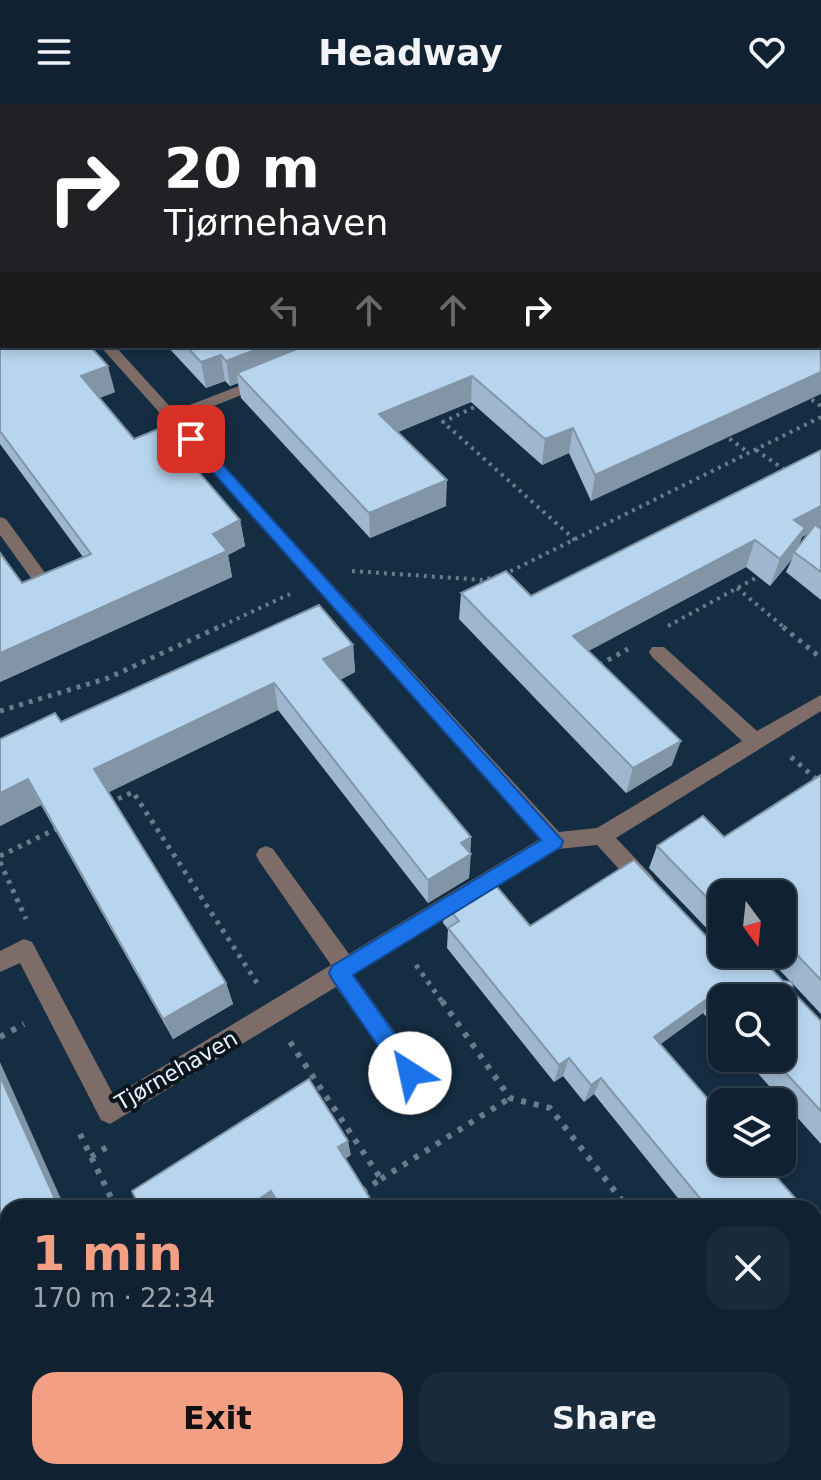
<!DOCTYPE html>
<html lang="en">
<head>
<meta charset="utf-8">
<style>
  :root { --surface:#102232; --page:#192a3a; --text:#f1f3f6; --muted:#9ca4ac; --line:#303f4d; --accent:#f39f83 }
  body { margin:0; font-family:"DejaVu Sans",sans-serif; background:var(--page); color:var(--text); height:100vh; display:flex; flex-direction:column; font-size:30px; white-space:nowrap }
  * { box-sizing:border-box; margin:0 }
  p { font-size:26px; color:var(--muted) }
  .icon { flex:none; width:44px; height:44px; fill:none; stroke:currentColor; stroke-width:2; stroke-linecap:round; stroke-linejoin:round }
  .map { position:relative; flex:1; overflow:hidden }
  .panel { position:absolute; left:0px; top:1096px; width:822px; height:280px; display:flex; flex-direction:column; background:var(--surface); border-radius:24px 24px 0 0; box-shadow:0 4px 12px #0003,0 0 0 2px var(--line) }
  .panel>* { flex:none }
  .banner { position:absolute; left:0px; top:0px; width:822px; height:244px; box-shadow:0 4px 12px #0003,0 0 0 2px var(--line); background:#202124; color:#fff; overflow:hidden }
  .needle { width:52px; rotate:165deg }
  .controls { position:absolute; left:708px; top:776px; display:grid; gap:16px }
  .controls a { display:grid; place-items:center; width:88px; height:88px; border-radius:16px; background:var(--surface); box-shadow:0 4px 12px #0003,0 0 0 2px var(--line); font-size:40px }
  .pin { position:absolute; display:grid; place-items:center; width:68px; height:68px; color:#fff; margin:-34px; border-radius:16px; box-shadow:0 4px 12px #0006 }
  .me { position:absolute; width:88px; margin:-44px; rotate:325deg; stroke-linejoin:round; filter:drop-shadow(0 0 6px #0008) }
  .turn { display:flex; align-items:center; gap:28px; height:168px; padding:0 32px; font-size:36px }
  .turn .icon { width:104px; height:104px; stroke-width:2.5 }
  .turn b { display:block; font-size:56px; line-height:68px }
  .lanes { display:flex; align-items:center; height:76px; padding:0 32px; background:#0003; justify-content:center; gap:40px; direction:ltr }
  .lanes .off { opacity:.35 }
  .round { display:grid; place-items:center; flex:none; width:84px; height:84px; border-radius:24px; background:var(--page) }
  .summary { display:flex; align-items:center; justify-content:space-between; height:136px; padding:0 32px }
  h1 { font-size:48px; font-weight:700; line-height:60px; color:var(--accent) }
  .button { display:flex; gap:16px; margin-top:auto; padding:16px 32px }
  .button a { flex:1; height:92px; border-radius:24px; background:var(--accent); color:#111; font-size:32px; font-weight:700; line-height:92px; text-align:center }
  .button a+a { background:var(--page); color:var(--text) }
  header { display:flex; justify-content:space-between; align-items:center; height:104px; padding:0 32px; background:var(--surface); font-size:36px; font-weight:700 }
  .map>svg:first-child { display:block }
</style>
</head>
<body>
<header><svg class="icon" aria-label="menu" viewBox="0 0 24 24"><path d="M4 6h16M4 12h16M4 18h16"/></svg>Headway<svg class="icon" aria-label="heart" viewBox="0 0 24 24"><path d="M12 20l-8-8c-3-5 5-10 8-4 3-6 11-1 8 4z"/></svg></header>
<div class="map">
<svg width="821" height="1376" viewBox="0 0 821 1376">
  <rect width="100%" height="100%" fill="#152d42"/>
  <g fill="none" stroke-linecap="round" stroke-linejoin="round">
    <g stroke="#687b8c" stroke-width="3" stroke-dasharray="2 4" stroke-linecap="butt">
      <path d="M 486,0 L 489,2"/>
      <path d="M 775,0 L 779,2"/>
    </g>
    <g stroke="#687b8c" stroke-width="4" stroke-dasharray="3 5" stroke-linecap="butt">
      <path d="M 805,291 L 821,302"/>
      <path d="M 481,300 L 443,318 L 575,436"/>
      <path d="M 723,330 L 749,349"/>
      <path d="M 756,346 L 788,368"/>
      <path d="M 352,467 L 484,476 L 507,469 L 821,313"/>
      <path d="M 737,484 L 786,525"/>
      <path d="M 668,522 L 761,471"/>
      <path d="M 215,525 L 290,490"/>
    </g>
    <g stroke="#687b8c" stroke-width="5" stroke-dasharray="4 6" stroke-linecap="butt">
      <path d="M 783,523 L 821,554"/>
      <path d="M 599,561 L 628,545"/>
      <path d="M 0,607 L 108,574 L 219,523"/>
      <path d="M 791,653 L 821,679"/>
      <path d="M 109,699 L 133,688 L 257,879"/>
      <path d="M 0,752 L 60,723"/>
      <path d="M 0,758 L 26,815"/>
      <path d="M 416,861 L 443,899"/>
    </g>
    <g stroke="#687b8c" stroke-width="6" stroke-dasharray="5 8" stroke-linecap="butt">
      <path d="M 442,897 L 510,994 L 550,1004 L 628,1104"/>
      <path d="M 0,933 L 24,920"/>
      <path d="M 290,938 L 381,1075 L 359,1090"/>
      <path d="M 80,1030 L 116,1104"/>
      <path d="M 91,1053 L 107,1043"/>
      <path d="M 381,1075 L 510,994"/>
      <path d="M 0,1218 L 8,1219"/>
      <path d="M 814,1339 L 821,1332"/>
      <path d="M 311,1368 L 316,1376"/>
      <path d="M 774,1376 L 782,1368"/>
    </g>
    <g fill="#7d6c67" fill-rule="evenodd">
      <rect x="0" y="44" width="2" height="6"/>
      <path d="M 0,117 L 2,118 L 2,127 L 0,126 Z"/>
      <path d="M 100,242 L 115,242 L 174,307 L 257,275 L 267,275 L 267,281 L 181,315 L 559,728 L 597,724 L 742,637 L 652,553 L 649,548 L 652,543 L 664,543 L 757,627 L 821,591 L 821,607 L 616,734 L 652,772 L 656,779 L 652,786 L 645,788 L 638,786 L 597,741 L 558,745 L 354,871 L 436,986 L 440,994 L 436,1002 L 428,1006 L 420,1002 L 336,883 L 110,1020 L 101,1016 L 20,859 L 0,868 L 0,847 L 24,835 L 32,838 L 114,992 L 331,861 L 259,757 L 256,751 L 259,745 L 266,742 L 273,745 L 349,850 L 540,735 Z"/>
      <path d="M 0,413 L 6,415 L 53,480 L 56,484 L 53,488 L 41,488 L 0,431 Z"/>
    </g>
    <path fill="#ceada2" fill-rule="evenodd" d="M 807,0 L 820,0 L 821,3 L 808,2 Z"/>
  </g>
  <g fill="#9eb7ce" fill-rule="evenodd">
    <path d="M 0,0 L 2,2 L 2,41 L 0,41 Z"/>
    <path d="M 0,174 L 2,242 L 115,288 L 99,294 L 134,335 L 240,416 L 245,442 L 228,451 L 232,473 L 0,578 L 0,449 L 22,479 L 83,453 L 0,340 Z"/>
    <path d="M 167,242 L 820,242 L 591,397 L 569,349 L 542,361 L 471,298 L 398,328 L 446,402 L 370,434 L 241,294 L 238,279 L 230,282 L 225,277 L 206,284 Z"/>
    <path d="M 821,346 L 819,424 L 821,425 L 821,496 L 786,468 L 792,455 L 770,482 L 746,463 L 588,547 L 672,661 L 626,689 L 459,515 L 461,489 L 531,492 ZM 809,429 L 798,443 L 802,433 Z"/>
    <path d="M 353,541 L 355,568 L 340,576 L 471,733 L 469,774 L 428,799 L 278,606 L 109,688 L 226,879 L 233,900 L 173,935 L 41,701 L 0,722 L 61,618 Z"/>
    <path d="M 821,671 L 821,910 L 792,879 L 793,888 L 821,917 L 821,1040 L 744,954 L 782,954 L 722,894 L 722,930 L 703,909 L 660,940 L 804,1104 L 686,1104 L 594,990 L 584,998 L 563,972 L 554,978 L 447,844 L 448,825 L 443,819 L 444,799 L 530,822 L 791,878 L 769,855 L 757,850 L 782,850 L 782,790 L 722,790 L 722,837 L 716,834 L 649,764 L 657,742 L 724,733 Z"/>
    <path d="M 814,1116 L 821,1241 L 814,1244 Z"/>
    <path d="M 821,1363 L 821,1376 L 807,1376 Z"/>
  </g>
  <g fill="#8195a7">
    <path d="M 265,242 L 335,242 L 237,269 L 238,279 L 230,282 L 226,257 Z"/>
    <path d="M 221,251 L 225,277 L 206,284 L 201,258 Z"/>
    <path d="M 108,262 L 115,288 L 89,298 L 81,272 Z"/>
    <path d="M 821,268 L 821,290 L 591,397 L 595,371 Z"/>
    <path d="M 472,272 L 471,298 L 380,335 L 379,310 Z"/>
    <path d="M 573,324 L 569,349 L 542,361 L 545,335 Z"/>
    <path d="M 447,376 L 446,402 L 370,434 L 369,409 Z"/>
    <path d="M 821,402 L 821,423 L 802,433 L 796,449 L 794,448 L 792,455 L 770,482 L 794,416 Z"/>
    <path d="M 240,416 L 245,442 L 228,451 L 232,473 L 0,578 L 0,549 L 213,430 Z"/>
    <path d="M 755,436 L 746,463 L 568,558 L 573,532 Z"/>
    <path d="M 353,541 L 355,568 L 325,583 L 323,555 Z"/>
    <path d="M 274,579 L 278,606 L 105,690 L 94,665 Z"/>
    <path d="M 681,637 L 672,661 L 626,689 L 633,664 Z"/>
    <path d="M 28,675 L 41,701 L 0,722 L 0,689 Z"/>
    <path d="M 471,733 L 469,751 L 471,750 L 469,774 L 428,799 L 428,776 L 461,739 Z"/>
    <path d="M 226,879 L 233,900 L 173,935 L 163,915 Z"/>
    <path d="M 714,890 L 703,909 L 646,951 L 654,933 Z"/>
    <path d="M 569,954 L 563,972 L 554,978 L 559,961 Z"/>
    <path d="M 0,958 L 65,1104 L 59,1104 L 0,972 Z"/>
    <path d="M 601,974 L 594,990 L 584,998 L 591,981 Z"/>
    <path d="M 348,1037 L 351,1051 L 341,1058 L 338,1043 Z"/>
    <path d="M 271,1087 L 277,1100 L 271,1104 L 246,1104 Z"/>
    <path d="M 8,1135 L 8,1152 L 0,1157 L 0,1140 Z"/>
    <path d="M 46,1368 L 58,1368 L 61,1376 L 49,1376 Z"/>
  </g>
  <g fill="#b8d5ef" stroke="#8195a7" stroke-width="2">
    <path d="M 0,0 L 440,0 L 443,2 L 2,2 L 2,28 L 0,26 Z"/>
    <path d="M 0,174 L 2,177 L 2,242 L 90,242 L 108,262 L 81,272 L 134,335 L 161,324 L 240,416 L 213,430 L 227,447 L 0,549 L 0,449 L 22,479 L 91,450 L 0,327 Z"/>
    <path d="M 820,214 L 821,268 L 595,371 L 573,324 L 545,335 L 472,272 L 379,310 L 447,376 L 369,409 L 237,269 L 304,242 L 820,242 Z"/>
    <path d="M 186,242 L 265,242 L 226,257 L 221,251 L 201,258 Z"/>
    <path d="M 821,346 L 821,402 L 794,416 L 805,424 L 780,455 L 755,436 L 573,532 L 681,637 L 633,664 L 461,489 L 506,467 L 531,492 Z"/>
    <path d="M 815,421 L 821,425 L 821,468 L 794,448 Z"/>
    <path d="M 319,501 L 353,541 L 323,555 L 471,733 L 461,739 L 471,750 L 428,776 L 274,579 L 94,665 L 226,879 L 163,915 L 28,675 L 0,689 L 0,635 L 55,609 L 61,618 Z"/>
    <path d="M 821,671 L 821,876 L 782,835 L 782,790 L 722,790 L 722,809 L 657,742 L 703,712 L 724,733 Z"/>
    <path d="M 634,756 L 706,832 L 722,838 L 722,850 L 751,850 L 761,854 L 783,877 L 792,878 L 793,888 L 821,917 L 821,1007 L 772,954 L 782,954 L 782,894 L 722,894 L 722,899 L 714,890 L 654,933 L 722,1011 L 722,1058 L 763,1058 L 804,1104 L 708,1104 L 601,974 L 591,981 L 569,954 L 559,961 L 448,824 L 459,817 L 444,799 L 488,772 L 530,822 Z"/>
    <path d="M 0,972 L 59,1104 L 8,1104 L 8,1135 L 0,1140 Z"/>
    <path d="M 309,975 L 348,1037 L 338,1043 L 376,1104 L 281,1104 L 271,1087 L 246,1104 L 140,1104 L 132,1087 Z"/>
    <path d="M 814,1116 L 821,1124 L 821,1241 L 814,1233 Z"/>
    <path d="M 8,1320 L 8,1368 L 46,1368 L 49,1376 L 0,1376 L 0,1325 Z"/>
  </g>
  <path fill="#1a73e8" stroke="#114b97" stroke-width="2" d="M 191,330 L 196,331 L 563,737 L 561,743 L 353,871 L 417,962 L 421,969 L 417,977 L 410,980 L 402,977 L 332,875 L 329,869 L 332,862 L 541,736 L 186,338 L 184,335 Z"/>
  <g text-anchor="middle" stroke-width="8" stroke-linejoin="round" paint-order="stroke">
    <g font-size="22" fill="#e7f3fe" stroke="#0a151e">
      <text transform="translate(176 966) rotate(-30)" y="8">Tjørnehaven</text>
    </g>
  </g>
</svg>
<div class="controls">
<a><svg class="needle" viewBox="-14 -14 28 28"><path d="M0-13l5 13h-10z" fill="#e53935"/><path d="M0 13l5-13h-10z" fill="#9ca4ac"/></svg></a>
<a><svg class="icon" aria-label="search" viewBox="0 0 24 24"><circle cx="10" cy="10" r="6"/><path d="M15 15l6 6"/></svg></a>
<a><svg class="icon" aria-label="layers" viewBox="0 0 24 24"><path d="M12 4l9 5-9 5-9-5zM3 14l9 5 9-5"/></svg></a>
</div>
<div class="pin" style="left:191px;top:335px;background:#d93025"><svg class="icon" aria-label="arrive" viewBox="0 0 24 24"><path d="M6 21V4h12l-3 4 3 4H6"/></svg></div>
<svg class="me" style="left:410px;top:969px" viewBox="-20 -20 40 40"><circle r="19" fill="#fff"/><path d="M0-13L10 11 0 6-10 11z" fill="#1a73e8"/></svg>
<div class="banner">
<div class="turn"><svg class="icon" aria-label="right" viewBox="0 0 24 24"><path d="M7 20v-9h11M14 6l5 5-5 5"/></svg><div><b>20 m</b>Tjørnehaven</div></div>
<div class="lanes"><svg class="icon off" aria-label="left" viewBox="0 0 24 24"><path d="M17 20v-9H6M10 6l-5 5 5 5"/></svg><svg class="icon off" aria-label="ahead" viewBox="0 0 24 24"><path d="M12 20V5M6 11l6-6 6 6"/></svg><svg class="icon off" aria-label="ahead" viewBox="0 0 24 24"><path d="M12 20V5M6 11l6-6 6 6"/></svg><svg class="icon" aria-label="right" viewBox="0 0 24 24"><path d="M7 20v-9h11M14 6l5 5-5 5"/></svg></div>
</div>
<section class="panel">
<div class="summary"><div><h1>1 min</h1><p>170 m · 22:34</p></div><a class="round"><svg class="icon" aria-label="close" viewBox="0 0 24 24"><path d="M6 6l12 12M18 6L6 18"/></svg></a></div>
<div class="button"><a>Exit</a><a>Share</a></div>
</section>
</div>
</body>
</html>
